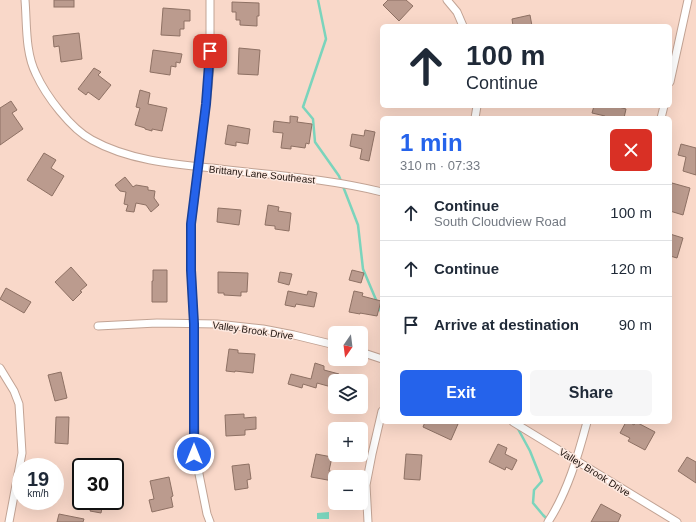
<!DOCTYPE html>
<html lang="en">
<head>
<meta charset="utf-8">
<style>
  :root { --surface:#fff; --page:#f6f6f7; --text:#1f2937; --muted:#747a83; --line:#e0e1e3; --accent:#2563eb }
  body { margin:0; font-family:Helvetica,sans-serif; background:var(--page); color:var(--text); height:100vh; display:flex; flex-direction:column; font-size:15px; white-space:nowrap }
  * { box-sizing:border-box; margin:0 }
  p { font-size:13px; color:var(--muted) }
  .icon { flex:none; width:22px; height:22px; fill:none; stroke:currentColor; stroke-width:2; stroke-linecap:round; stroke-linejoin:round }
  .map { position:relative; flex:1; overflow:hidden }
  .panel { position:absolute; left:380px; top:116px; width:292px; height:308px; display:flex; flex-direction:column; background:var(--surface); border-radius:6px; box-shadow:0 4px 16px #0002 }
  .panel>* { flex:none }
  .top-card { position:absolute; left:380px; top:24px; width:292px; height:84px; border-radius:6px; box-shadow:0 4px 16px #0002; background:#fff; color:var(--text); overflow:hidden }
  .needle { width:26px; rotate:194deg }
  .buttons { position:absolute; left:328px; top:326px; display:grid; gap:8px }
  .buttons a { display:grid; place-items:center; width:40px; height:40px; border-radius:6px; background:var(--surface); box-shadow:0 4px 16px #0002; font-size:20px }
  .speed { position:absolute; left:12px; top:458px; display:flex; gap:8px; font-size:20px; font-weight:700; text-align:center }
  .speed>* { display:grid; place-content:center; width:52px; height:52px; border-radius:50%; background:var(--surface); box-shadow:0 4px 16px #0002; line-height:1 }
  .speed small { font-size:10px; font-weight:400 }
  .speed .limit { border:2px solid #111; border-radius:6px; background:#fff; color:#111 }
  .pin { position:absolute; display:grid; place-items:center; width:34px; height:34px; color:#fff; margin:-17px; border-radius:8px; box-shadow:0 2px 6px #0006 }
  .me { position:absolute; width:44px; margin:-22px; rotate:0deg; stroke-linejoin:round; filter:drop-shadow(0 0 3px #0008) }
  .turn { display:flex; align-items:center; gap:14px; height:84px; padding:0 20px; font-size:18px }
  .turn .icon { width:52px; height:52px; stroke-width:2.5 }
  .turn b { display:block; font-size:28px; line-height:34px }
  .round { display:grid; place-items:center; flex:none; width:42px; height:42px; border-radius:6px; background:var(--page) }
  .overview { display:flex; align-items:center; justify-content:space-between; height:68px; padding:0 20px }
  h1 { font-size:24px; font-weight:600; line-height:30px; color:var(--accent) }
  .button { display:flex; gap:8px; margin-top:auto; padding:8px 20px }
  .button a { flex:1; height:46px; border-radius:6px; background:var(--accent); color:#fff; font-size:16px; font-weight:600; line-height:46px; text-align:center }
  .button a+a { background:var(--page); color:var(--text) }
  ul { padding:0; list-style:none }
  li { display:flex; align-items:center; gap:12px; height:56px; padding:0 20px; border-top:1px solid var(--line) }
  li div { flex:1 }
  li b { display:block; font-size:15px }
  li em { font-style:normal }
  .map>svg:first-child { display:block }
</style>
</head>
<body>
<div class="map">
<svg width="696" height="522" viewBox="0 0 696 522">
  <rect width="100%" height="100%" fill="#f9d8c9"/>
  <path fill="#7bd4bc" d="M 329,512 L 329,519 L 317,519 L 317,513 Z"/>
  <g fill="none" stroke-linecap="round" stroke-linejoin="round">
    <g stroke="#7bd4bc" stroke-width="2.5">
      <path d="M 318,0 L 326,39 L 303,107 L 313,119 L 315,142 L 339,176 L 358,225 L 363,269 L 382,314"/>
      <path d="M 517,427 L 530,451 L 542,481 L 534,490 L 533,503 L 543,515 L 548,520"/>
    </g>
  </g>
  <g fill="#bb9b8e" stroke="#8e7164">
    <rect x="54" y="0" width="20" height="7"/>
    <path d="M 388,0 L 406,0 L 413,6 L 399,21 L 383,5 Z"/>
    <path d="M 232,2 L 259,3 L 259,16 L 257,16 L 257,26 L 240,25 L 240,20 L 236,20 L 236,12 L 232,12 Z"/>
    <path d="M 163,8 L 190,10 L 190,21 L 184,21 L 184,29 L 180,29 L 180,36 L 161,35 Z"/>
    <path d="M 530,15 L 532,26 L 513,26 L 512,19 Z"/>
    <path d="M 79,33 L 82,59 L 61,62 L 59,46 L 54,47 L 53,36 Z"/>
    <path d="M 239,48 L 260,50 L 258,75 L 238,74 Z"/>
    <path d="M 153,50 L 182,54 L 180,63 L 176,62 L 176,67 L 171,66 L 170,75 L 150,72 Z"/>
    <path d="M 94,68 L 101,72 L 98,75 L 111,85 L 99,100 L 88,92 L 86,95 L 78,89 Z"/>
    <path d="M 140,90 L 150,93 L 148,104 L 167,108 L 162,131 L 152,129 L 152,131 L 145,129 L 145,128 L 135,125 L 140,108 L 136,107 Z"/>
    <path d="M 11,101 L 17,110 L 12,113 L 23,129 L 0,145 L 0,108 Z"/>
    <path d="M 594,106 L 615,106 L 626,109 L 624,118 L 604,118 L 605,116 L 592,113 Z"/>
    <path d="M 290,116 L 298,117 L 297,122 L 312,124 L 309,144 L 306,143 L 305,148 L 291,146 L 291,149 L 281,148 L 283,133 L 273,132 L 274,121 L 290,123 Z"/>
    <path d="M 228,125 L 250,129 L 248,144 L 236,142 L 236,146 L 225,144 Z"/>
    <path d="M 365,130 L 375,132 L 369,161 L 360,159 L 362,149 L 350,146 L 352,134 L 364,136 Z"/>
    <path d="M 681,144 L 696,148 L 696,175 L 683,171 L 686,157 L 678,155 Z"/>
    <path d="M 44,153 L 56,160 L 51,168 L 64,176 L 52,196 L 27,180 Z"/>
    <path d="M 125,177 L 133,187 L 136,185 L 148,187 L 148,190 L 155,191 L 154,198 L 159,205 L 151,212 L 146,205 L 136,203 L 134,212 L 126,211 L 128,205 L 124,204 L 126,192 L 120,191 L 115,185 Z"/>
    <path d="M 672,183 L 690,188 L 683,215 L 670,211 L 670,189 Z"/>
    <path d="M 268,205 L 279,207 L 278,211 L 291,213 L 289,231 L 275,229 L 275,226 L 265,225 Z"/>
    <path d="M 218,208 L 241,210 L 239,225 L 217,222 Z"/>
    <path d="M 670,234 L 683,238 L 677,258 L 670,256 Z"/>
    <path d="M 71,267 L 87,285 L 80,291 L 82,292 L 73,301 L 55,282 Z"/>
    <path d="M 153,270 L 167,270 L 167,302 L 152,302 L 152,281 L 153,281 Z"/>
    <path d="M 352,270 L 364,273 L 361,283 L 349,280 Z"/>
    <path d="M 218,272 L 248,273 L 247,292 L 241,292 L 241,296 L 224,295 L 224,293 L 218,293 Z"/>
    <path d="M 280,272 L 292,274 L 289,285 L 278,282 Z"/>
    <path d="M 6,288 L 31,302 L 24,313 L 0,299 Z"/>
    <path d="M 288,291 L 307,295 L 308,291 L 317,293 L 314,307 L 296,304 L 295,307 L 285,305 Z"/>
    <path d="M 354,291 L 363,293 L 362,296 L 381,301 L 377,316 L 360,313 L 360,314 L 349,312 Z"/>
    <path d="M 229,349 L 238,350 L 238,353 L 255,354 L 253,373 L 235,371 L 235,372 L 226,371 Z"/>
    <path d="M 315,363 L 324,366 L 324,370 L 339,374 L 337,381 L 335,381 L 335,388 L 317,383 L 316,388 L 303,384 L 302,388 L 288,384 L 291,374 L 311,379 Z"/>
    <path d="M 61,372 L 67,398 L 55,401 L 48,375 Z"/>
    <path d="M 244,414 L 244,418 L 256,417 L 256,429 L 245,430 L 245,435 L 226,436 L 225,415 Z"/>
    <path d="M 56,417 L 69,417 L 68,444 L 55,443 Z"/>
    <path d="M 425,422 L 453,422 L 458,424 L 451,440 L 423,427 Z"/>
    <path d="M 626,422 L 629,422 L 634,425 L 636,422 L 655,432 L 645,450 L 628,441 L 630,438 L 620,433 Z"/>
    <path d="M 498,444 L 507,448 L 505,454 L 517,460 L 512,470 L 506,467 L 505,470 L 489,462 Z"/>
    <path d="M 316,454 L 332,457 L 329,471 L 335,472 L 333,481 L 311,477 Z"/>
    <path d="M 406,454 L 422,455 L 420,480 L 404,479 Z"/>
    <path d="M 687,457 L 696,462 L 696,483 L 678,471 Z"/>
    <path d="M 249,464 L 251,479 L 247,480 L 248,488 L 235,490 L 232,466 Z"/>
    <path d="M 169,477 L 173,496 L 171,497 L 173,507 L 152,512 L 149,500 L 154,499 L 150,481 Z"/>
    <path d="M 93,501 L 103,503 L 101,513 L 90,511 Z"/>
    <path d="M 601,504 L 621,515 L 618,522 L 591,522 Z"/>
    <path d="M 59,514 L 84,519 L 83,522 L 57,522 Z"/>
  </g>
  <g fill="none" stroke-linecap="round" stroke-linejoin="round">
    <defs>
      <g id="street">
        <path d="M 25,0 C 27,24 25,52 36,74 C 46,96 71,129 92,140 C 128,160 171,164 212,168 C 268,175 326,178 382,192"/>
        <path d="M 210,0 L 210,65 L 208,88 L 191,225 L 191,270 L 194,324 L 195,454 L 207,514 L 210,522"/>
        <path d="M 447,0 L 457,12 L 463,26"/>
        <path d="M 670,82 L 688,0"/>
        <path d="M 475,118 L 477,106"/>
        <path d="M 661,118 L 664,106"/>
        <path d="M 98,326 L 157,323 L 217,324 L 263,329 L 294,335 L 335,345"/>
        <path d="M 361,352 L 382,359"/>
        <path d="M 0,368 L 14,391 L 19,404 L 22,453 L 9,522"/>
        <path d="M 513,422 L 677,522"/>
        <path d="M 368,522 L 366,485 L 372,454 L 382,411"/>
        <path d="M 548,522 C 567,493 578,456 587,422"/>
      </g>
    </defs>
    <use href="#street" stroke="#c2a394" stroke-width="9"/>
    <use href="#street" stroke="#fff" stroke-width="7"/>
  </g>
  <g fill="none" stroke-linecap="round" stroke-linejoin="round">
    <defs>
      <path id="route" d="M 194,454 L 194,324 L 191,270 L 191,224 L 206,104 L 210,51"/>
    </defs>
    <use href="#route" stroke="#184099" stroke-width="10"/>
    <use href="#route" stroke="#2563eb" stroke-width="7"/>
  </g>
  <g text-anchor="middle" stroke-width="3" stroke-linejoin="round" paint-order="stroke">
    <g font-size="10" fill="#1f140f" stroke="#fde8df">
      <text transform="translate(262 174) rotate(6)" y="4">Brittany Lane Southeast</text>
      <text transform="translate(253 330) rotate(8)" y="4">Valley Brook Drive</text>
      <text transform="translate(595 472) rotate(32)" y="4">Valley Brook Drive</text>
    </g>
  </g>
</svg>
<div class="buttons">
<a><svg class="needle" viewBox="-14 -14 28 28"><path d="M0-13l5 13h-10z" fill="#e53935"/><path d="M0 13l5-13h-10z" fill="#747a83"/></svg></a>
<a><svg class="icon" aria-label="layers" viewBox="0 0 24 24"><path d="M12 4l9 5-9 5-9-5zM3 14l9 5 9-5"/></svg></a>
<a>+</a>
<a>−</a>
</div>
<div class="speed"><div>19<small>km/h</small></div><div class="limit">30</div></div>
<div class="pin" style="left:210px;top:51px;background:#d93025"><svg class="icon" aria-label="arrive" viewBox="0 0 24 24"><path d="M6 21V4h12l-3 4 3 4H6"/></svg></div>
<svg class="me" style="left:194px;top:454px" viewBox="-20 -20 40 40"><circle r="17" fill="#2563eb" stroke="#fff" stroke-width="3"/><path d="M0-11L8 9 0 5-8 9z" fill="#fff"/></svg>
<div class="top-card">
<div class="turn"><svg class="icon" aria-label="ahead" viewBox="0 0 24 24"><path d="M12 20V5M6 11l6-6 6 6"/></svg><div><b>100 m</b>Continue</div></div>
</div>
<section class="panel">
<div class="overview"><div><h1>1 min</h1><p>310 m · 07:33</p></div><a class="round" style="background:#d93025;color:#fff"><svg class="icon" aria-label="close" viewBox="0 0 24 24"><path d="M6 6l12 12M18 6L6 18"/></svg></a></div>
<ul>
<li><svg class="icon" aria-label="ahead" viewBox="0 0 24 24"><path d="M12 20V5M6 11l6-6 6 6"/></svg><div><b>Continue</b><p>South Cloudview Road</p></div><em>100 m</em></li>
<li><svg class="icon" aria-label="ahead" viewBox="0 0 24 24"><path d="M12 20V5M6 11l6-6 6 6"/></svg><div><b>Continue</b></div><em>120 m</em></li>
<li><svg class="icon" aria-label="arrive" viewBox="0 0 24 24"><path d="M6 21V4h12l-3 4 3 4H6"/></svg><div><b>Arrive at destination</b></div><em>90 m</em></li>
</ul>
<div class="button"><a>Exit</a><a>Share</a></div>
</section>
</div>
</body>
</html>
